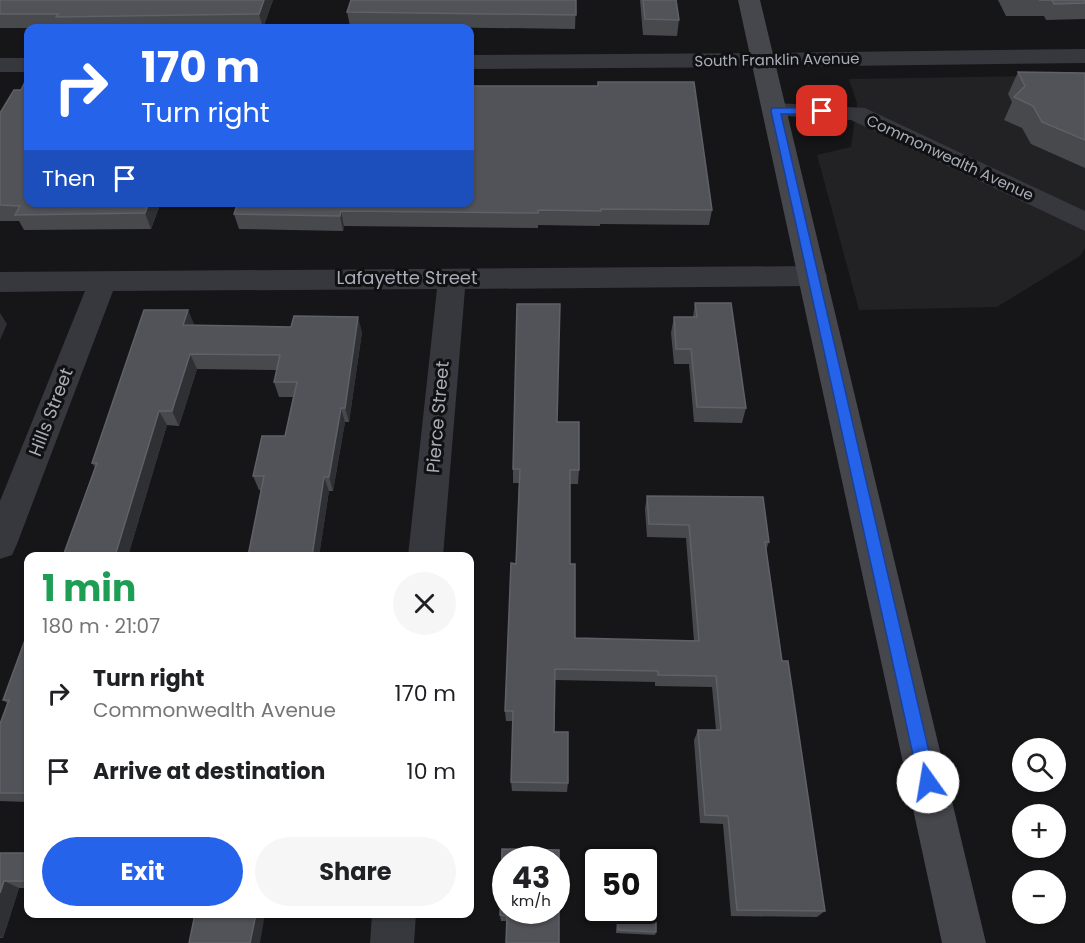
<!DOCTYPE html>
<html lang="en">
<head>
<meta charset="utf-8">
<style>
  :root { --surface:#fff; --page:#f6f6f6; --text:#202124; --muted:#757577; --accent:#2563eb }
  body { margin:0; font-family:Poppins,sans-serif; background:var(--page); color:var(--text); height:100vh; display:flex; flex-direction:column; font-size:22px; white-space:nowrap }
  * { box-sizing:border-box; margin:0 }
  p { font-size:20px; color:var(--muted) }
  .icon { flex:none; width:33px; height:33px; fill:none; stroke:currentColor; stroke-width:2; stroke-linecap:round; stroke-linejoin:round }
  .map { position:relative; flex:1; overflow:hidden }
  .details { position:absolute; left:24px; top:552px; width:450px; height:366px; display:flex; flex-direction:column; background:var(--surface); border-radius:12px; box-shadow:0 2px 4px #0004 }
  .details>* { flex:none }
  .hud { position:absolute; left:24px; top:24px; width:450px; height:183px; border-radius:12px; box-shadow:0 2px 4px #0004; background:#2563eb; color:#fff; overflow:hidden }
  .buttons { position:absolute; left:1012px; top:738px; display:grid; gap:12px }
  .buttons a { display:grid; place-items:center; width:54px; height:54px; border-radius:50%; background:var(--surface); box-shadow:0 2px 4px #0004; font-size:30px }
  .speed { position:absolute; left:492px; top:846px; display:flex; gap:12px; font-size:30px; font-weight:700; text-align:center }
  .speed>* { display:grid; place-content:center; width:78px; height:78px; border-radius:50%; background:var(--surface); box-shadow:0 2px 4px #0004; line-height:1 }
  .speed small { font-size:15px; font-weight:400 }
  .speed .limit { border:3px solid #111; border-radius:9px; background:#fff; color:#111 }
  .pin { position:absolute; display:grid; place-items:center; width:51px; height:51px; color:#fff; margin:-26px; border-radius:12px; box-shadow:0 3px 9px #0006 }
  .me { position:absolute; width:66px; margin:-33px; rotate:347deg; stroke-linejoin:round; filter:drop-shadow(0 0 4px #0008) }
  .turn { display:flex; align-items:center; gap:21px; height:126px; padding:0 18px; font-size:27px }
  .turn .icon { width:78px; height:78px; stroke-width:2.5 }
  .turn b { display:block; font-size:42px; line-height:51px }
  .then { display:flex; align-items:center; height:57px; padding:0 18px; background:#0003; gap:12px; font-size:22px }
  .round { display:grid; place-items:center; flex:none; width:63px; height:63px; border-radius:32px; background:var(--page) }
  .head { display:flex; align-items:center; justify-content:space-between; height:102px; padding:0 18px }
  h1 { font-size:36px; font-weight:700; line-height:45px; color:#1e9e55 }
  .cta { display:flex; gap:12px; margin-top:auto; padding:12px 18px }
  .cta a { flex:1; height:69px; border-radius:36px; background:var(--accent); color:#fff; font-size:24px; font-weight:700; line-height:69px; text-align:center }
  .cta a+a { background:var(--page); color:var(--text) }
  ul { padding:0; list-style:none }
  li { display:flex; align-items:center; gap:18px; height:78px; padding:0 18px }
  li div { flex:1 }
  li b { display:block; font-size:22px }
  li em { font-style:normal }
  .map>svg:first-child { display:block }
</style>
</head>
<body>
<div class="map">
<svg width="1085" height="943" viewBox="0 0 1085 943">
  <rect width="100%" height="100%" fill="#161618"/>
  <path fill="#222225" d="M 1085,75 L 1085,248 L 1080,256 L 997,307 L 859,310 L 817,155 L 851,147 L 857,103 L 849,79 Z"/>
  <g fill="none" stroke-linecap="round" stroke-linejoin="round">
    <g fill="#37383d" fill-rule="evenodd">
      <path d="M 764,53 L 772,55 L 775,60 L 772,65 L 764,67 L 470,69 L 470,55 Z"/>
      <rect x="0" y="58" width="28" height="14"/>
      <path d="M 776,103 L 865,108 L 1085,211 L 1085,231 L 851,120 L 767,115 L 764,110 L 767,105 Z"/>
      <path d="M 813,266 L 823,269 L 827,276 L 823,283 L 813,286 L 465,289 L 443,556 L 408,556 L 437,289 L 113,291 L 17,544 L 12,555 L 0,559 L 0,501 L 85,291 L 0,292 L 0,272 Z"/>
      <path d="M 372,914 L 416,914 L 414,943 L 370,943 Z"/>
    </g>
    <path fill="#37383d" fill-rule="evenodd" d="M 1085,49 L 1085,63 L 764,67 L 756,65 L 753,60 L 756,55 L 764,53 Z"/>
    <path fill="#45474d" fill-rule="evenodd" d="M 738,0 L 760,0 L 986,943 L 942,943 Z"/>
  </g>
  <g fill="#47494d">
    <path d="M 0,0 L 273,0 L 263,28 L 0,28 Z"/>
    <path d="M 576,0 L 575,29 L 350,26 L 347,12 Z"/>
    <path d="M 640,0 L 676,0 L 679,20 L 677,36 L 643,35 Z"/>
    <path d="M 998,0 L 1085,0 L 1085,19 L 1046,20 L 1044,16 L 1006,16 Z"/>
    <path d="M 1018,72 L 1085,73 L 1085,168 L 1031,144 L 1022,128 L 1004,120 L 1012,102 L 1008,94 Z"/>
    <path d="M 21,90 L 161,202 L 151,229 L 24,230 L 19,221 L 0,221 L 0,113 Z"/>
    <path d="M 238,202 L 712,210 L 709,225 L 600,224 L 600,226 L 538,225 L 538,228 L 344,226 L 343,231 L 239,229 L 234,214 Z"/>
    <path d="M 695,303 L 746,408 L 742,423 L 694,422 L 689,364 L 674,364 L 671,333 L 674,317 L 693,317 Z"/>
    <path d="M 194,325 L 362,332 L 349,422 L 345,422 L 333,491 L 329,491 L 319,556 L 248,556 L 261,490 L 259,490 L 253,476 L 285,436 L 293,397 L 279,397 L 274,382 L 277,370 L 197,369 L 179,426 L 167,425 L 128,556 L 63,556 L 95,467 L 92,463 Z"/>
    <path d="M 557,422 L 579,470 L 578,484 L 570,484 L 570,564 L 575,638 L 694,641 L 686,538 L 647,537 L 645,509 L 647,496 L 769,542 L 766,550 L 782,661 L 825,911 L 817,917 L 731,916 L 723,824 L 700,823 L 694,740 L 698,730 L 716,730 L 712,687 L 655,686 L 655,682 L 555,680 L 554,732 L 568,783 L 567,792 L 512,791 L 511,782 L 513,721 L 506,721 L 505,711 L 516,564 L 519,483 L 513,483 L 513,469 Z"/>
    <path d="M 28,640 L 28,802 L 0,801 L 0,724 L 7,703 L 3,700 Z"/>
    <path d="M 502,849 L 559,943 L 507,921 L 501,921 L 500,915 Z"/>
    <path d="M 0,853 L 28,853 L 28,888 L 19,888 L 3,938 L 0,938 Z"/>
    <path d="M 617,910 L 646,910 L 656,932 L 655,935 L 616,933 Z"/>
  </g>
  <g fill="#2f3033">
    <path d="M 264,0 L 273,0 L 263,28 L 259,14 Z"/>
    <path d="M 149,202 L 161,202 L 151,229 L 145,213 Z"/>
    <path d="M 341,211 L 344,226 L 343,231 L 340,216 Z"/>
    <path d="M 188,310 L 195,326 L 183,325 Z"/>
    <path d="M 0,313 L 7,324 L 0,340 Z"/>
    <path d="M 358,317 L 362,332 L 349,422 L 345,408 Z"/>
    <path d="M 190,354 L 197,369 L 179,426 L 172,411 Z"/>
    <path d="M 341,408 L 345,422 L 333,491 L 329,477 Z"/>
    <path d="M 159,411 L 167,425 L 128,556 L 115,556 Z"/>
    <path d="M 324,477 L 329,491 L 319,556 L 312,556 Z"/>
    <path d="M 4,881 L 19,888 L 3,938 L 0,937 L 0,893 Z"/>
    <path d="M 256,914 L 265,914 L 260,943 L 250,943 Z"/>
  </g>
  <g fill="#525359" stroke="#5f6168" stroke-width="1.5" fill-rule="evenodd">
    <path d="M 0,0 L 264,0 L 259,14 L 56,17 L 58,14 L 0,14 Z"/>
    <path d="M 351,0 L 576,0 L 576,15 L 347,12 Z"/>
    <path d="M 643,0 L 676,0 L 679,20 L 645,19 Z"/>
    <path d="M 1039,0 L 1085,0 L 1085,3 L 1054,4 L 1052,0 Z"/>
    <path d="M 1018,72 L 1085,73 L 1085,140 L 1042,122 L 1033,106 L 1014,97 L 1025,86 Z"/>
    <path d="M 25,82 L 28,83 L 28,202 L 149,202 L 145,213 L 15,215 L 20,206 L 0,205 L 0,113 L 14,90 L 21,90 Z"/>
    <path d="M 598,82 L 694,82 L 712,210 L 601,209 L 601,211 L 538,210 L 538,213 L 341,211 L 340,216 L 234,214 L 238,202 L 470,202 L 470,86 L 598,86 Z"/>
    <path d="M 695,303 L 731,303 L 746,408 L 697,407 L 691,349 L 676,349 L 674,317 L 697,317 Z"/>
    <path d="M 517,304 L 560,304 L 557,422 L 579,422 L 579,470 L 570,470 L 570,564 L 575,564 L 575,638 L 699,641 L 689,525 L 649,524 L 647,496 L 763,497 L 769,542 L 765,542 L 782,661 L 788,661 L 825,911 L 737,910 L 728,816 L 705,815 L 698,730 L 721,730 L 716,676 L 658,675 L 658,671 L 555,669 L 554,732 L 568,732 L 568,783 L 511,782 L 513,711 L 505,711 L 511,563 L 516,564 L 520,469 L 513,469 Z"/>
    <path d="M 144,310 L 188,310 L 183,325 L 291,327 L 294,316 L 358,317 L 345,408 L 341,408 L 329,477 L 324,477 L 312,556 L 248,556 L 264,476 L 253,476 L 262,436 L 285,436 L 297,382 L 274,382 L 280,355 L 190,354 L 172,411 L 159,411 L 115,556 L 63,556 L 97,463 L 92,463 Z"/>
    <path d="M 25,640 L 28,640 L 28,793 L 0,793 L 0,724 L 9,700 L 3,700 Z"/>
    <path d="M 502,849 L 559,850 L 559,943 L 506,943 L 507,916 L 500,915 ZM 506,860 L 556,860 L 556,910 L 506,910 Z"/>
    <path d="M 0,853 L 28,853 L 28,881 L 4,881 L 0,893 Z"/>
    <path d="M 646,886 L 656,887 L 656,932 L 618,930 L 618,910 L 646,910 Z"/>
    <path d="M 195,914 L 256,914 L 250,943 L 189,943 Z"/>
  </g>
  <path fill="#2563eb" stroke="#184099" stroke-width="1.5" d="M 772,108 L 822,108 L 827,111 L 822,114 L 781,114 L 936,782 L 934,788 L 928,790 L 922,788 L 919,782 L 771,111 Z"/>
  <g text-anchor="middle" stroke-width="6" stroke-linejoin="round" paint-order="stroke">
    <g font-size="15" fill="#a8adb8" stroke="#111113">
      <text transform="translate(777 60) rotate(-1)" y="5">South Franklin Avenue</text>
      <text transform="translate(950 158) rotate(25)" y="5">Commonwealth Avenue</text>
    </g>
    <g font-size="18" fill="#a8adb8" stroke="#111113">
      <text x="407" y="284">Lafayette Street</text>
      <text transform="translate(51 412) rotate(-69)" y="6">Hills Street</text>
      <text transform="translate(438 417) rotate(-85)" y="6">Pierce Street</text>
    </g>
  </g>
</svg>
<div class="buttons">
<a><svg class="icon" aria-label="search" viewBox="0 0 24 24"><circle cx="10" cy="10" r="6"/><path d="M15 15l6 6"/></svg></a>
<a>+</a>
<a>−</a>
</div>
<div class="speed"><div>43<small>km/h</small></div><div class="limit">50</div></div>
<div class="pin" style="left:822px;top:111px;background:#d93025"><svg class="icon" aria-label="arrive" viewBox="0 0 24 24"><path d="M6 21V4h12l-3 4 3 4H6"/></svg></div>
<svg class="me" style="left:928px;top:782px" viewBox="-20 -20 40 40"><circle r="19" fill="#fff"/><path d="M0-13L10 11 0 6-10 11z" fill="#2563eb"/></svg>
<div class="hud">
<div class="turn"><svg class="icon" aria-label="right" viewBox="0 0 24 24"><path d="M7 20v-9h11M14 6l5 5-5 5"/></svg><div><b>170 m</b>Turn right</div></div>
<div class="then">Then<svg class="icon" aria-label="arrive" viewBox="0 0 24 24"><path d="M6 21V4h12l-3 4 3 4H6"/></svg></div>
</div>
<section class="details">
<div class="head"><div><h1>1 min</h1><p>180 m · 21:07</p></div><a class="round"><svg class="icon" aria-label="close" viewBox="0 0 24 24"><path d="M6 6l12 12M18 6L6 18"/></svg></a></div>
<ul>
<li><svg class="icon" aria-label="right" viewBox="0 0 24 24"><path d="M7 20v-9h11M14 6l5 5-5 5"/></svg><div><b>Turn right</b><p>Commonwealth Avenue</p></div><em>170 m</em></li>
<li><svg class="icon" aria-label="arrive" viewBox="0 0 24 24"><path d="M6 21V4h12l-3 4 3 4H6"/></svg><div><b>Arrive at destination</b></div><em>10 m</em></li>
</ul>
<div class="cta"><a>Exit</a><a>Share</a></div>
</section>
</div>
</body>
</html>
